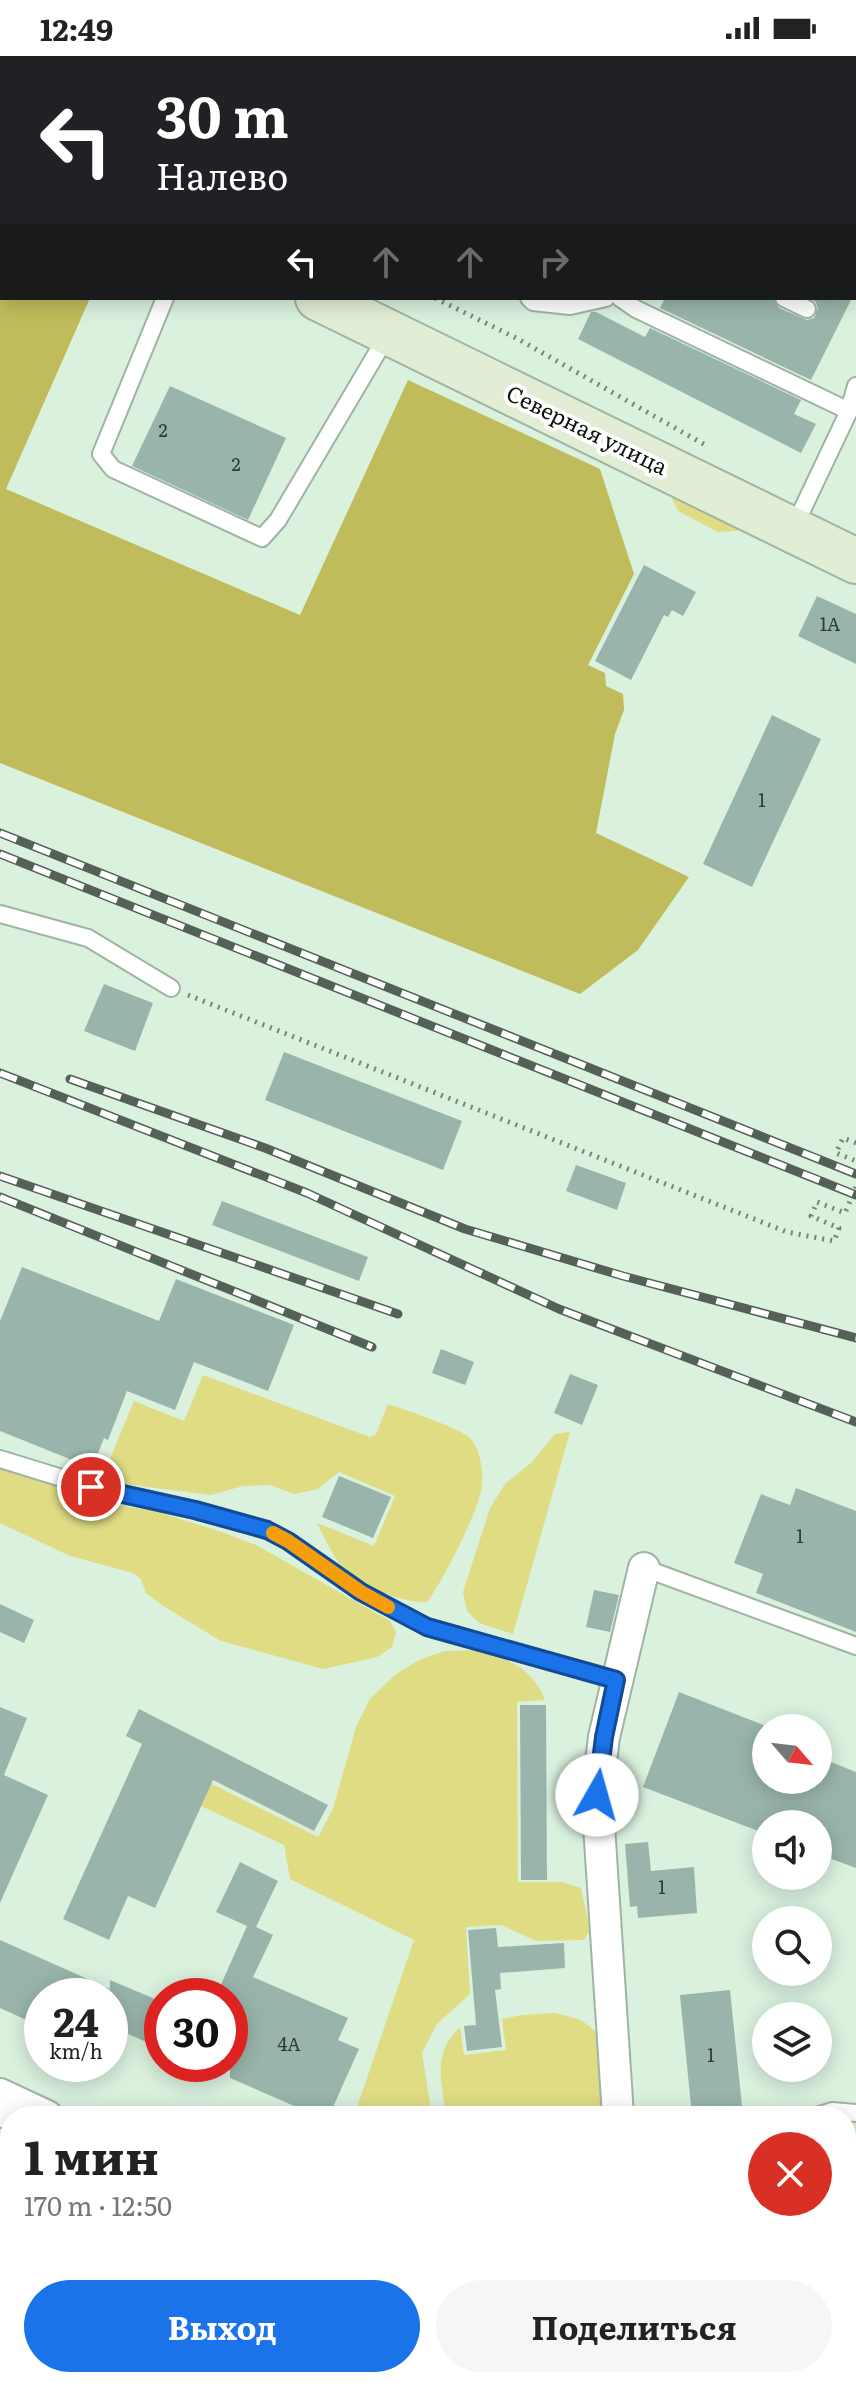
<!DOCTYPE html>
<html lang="ru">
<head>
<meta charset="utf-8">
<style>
  :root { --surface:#fff; --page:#f6f6f6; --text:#222; --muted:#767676; --accent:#1a73e8 }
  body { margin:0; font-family:Literata,serif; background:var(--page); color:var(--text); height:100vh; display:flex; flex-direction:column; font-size:30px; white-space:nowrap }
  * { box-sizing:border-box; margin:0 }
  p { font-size:26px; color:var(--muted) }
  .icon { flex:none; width:44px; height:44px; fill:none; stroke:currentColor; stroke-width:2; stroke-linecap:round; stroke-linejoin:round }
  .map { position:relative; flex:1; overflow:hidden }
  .drawer { position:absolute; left:0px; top:2050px; width:856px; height:282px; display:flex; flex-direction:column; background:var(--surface); border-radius:32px 32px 0 0; box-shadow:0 4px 20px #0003 }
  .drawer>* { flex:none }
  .guide { position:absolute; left:0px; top:0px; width:856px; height:244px; box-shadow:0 4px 20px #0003; background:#202124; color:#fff; overflow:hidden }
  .needle { width:52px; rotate:118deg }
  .controls { position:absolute; left:752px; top:1658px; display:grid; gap:16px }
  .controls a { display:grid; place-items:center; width:80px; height:80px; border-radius:50%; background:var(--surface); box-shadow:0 4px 20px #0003; font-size:40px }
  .speed { position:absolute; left:24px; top:1922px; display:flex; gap:16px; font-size:40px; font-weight:700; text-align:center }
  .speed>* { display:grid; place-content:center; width:104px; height:104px; border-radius:50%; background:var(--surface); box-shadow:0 4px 20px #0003; line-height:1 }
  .speed small { font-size:20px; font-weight:400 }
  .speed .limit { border:12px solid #d22; background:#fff; color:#111 }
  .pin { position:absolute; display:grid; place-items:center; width:68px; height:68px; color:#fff; margin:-34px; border:4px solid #fff; border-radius:50%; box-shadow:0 2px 8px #0007 }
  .me { position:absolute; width:88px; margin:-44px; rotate:7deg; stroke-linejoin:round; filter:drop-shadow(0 0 6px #0008) }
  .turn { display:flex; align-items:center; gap:28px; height:168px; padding:0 24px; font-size:36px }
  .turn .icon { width:104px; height:104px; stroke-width:2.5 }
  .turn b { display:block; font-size:56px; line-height:68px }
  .lanes { display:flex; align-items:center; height:76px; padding:0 24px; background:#0003; justify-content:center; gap:40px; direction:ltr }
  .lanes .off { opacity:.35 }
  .round { display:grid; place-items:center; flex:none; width:84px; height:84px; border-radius:42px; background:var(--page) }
  .headline { display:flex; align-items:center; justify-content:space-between; height:136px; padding:0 24px }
  h1 { font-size:48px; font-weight:700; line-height:60px }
  .action { display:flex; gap:16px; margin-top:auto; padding:16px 24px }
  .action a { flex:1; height:92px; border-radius:48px; background:var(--accent); color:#fff; font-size:32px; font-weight:700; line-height:92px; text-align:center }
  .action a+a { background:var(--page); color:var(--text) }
  .status { display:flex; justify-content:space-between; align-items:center; height:56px; padding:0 40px; background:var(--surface); direction:ltr }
  .status svg { height:22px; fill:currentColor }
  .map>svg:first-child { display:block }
</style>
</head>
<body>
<div class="status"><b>12:49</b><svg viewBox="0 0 49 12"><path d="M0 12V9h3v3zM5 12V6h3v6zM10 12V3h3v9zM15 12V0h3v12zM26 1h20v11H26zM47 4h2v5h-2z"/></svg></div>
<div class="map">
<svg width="856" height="2331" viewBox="0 0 856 2331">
  <rect width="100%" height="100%" fill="#daf1de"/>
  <g fill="#dfdc84">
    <path d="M 679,433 L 744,464 L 737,475 L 718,476 L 678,455 L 672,443 Z"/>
    <path d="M 203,1319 L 370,1381 L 376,1378 L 388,1348 C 402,1352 460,1373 469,1381 C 480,1392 483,1413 482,1428 C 482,1449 441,1529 427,1546 C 400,1547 354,1528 338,1506 C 330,1494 324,1480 317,1467 L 374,1490 L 395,1440 L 339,1416 L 318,1433 L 294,1438 L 270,1429 L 243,1430 L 211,1439 L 124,1428 L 102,1422 L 134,1345 L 184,1365 Z"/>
    <path d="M 570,1376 L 513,1578 L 479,1567 L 467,1555 L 463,1536 L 490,1452 L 505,1428 L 532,1406 L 555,1378 Z"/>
    <path d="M 0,1411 L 77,1438 L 116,1449 L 155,1455 L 222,1476 L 256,1489 L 390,1565 L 396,1576 L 392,1591 L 377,1601 L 323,1613 L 221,1585 L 163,1550 L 146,1537 L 141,1523 L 133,1517 L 70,1500 L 0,1467 Z"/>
    <path d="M 480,1594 C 510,1603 534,1614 545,1644 L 517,1646 L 518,1826 L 562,1826 L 581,1832 L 590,1874 L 584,1884 L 536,1885 L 501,1869 L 466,1871 L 470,1938 L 437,1968 L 422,1997 L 432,2060 L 401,2060 L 394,2057 L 393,2060 L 354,2060 L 414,1884 L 290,1823 L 284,1789 L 139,1721 L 148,1696 L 318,1781 L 333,1753 L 356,1671 L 370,1643 L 396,1618 L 419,1604 L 445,1595 Z"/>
    <path d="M 555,1957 C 569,1960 585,1963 595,1976 C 603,1987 603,2044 604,2060 L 446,2060 C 442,2024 431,1999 460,1971 L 464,1999 L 506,1994 L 502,1963 L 522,1959 Z"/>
    <path d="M 425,2322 L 478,2322 L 476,2328 L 469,2330 Z"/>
    <path d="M 492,2322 L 517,2322 L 518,2325 L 538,2322 L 610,2322 L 610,2331 L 496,2331 Z"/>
  </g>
  <g fill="#c0bc5c">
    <path d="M 0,147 L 2,148 L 2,242 L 90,242 L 6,433 L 300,559 L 408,324 L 600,413 L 634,518 L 588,609 L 605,617 L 606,630 L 623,638 L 624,654 L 615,678 L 596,777 L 689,821 L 638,894 L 580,938 L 0,707 Z"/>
    <path d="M 10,2310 L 10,2322 L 375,2322 L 402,2331 L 0,2331 Z"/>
  </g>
  <g fill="#99b5ab">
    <path d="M 665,242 L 773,242 L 779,252 L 807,264 L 814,262 L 818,253 L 816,246 L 810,242 L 852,242 L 811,324 L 660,252 Z"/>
    <path d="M 591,256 L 596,256 L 645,281 L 650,272 L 801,344 L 794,358 L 816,368 L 801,397 L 578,283 Z"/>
    <path d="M 170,330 L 286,382 L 248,464 L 132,410 Z"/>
    <path d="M 644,509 L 696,536 L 683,560 L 672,554 L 668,561 L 664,559 L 631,624 L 595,605 Z"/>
    <path d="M 817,540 L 856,558 L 856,608 L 798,580 Z"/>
    <path d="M 772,659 L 821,683 L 752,831 L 703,808 Z"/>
    <path d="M 104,928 L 153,947 L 135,995 L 84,975 Z"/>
    <path d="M 284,996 L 462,1065 L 443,1114 L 265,1044 Z"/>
    <path d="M 576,1109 L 626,1127 L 617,1154 L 566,1135 Z"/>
    <path d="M 222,1145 L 368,1201 L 359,1225 L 212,1169 Z"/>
    <path d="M 22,1211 L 159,1265 L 176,1223 L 294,1269 L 268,1335 L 194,1306 L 175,1354 L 127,1335 L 108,1384 L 104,1382 L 92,1412 L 0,1375 L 0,1265 Z"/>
    <path d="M 441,1293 L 474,1306 L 465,1329 L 432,1317 Z"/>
    <path d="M 570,1318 L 598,1329 L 582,1369 L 554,1357 Z"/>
    <path d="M 339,1420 L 391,1441 L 373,1482 L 322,1461 Z"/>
    <path d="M 796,1432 L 856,1455 L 856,1576 L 756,1537 L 763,1518 L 734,1507 L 761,1438 L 790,1449 Z"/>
    <path d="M 594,1534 L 619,1539 L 610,1576 L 586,1571 Z"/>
    <path d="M 0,1548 L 34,1564 L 24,1587 L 0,1576 Z"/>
    <path d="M 679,1636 L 766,1670 L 766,1724 L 818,1724 L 818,1701 L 856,1716 L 856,1812 L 818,1798 L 818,1768 L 766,1768 L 766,1778 L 643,1731 Z"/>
    <path d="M 520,1649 L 546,1649 L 547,1824 L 521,1824 Z"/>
    <path d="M 0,1651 L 27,1662 L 4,1719 L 48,1739 L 0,1847 Z"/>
    <path d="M 139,1653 L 328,1749 L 314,1775 L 213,1724 L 155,1852 L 128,1840 L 109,1884 L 63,1863 L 142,1688 L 126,1680 Z"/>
    <path d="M 648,1786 L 651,1815 L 694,1811 L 697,1857 L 638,1862 L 637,1850 L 630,1851 L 625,1788 Z"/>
    <path d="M 240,1806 L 278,1825 L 256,1871 L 273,1879 L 253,1921 L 348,1962 L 338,1984 L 359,1993 L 329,2060 L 317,2060 L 230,2022 L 230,1940 L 218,1940 L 220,1934 L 219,1933 L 247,1870 L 216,1856 Z"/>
    <path d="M 496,1872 L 498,1891 L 564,1887 L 565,1912 L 500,1917 L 501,1933 L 495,1934 L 502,1991 L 467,1995 L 464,1970 L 476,1969 L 468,1874 Z"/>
    <path d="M 0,1884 L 110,1933 L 110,1924 L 162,1946 L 162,1962 L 151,1988 L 110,1970 L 110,1940 L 42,1940 L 42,1971 L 0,1952 Z"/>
    <path d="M 730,1934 L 743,2060 L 692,2060 L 680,1939 Z"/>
  </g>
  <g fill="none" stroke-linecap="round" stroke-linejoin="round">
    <defs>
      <g id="lane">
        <path d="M 88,0 L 93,2"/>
        <path d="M 310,0 L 313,2"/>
        <path d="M 522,0 L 522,2"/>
        <path d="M 742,0 L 746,2"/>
        <path d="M 854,57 L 856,58"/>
        <path d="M 854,163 L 856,164"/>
        <path d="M 165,242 L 101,398 L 113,413 L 262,482 L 278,464 L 387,280"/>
        <path d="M 529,242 L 533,246 L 570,250 L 606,242"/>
        <path d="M 620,242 L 636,253 L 849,355"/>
        <path d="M 784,242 L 807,253"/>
        <path d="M 793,473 L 849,355 L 856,330"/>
        <path d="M 0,858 L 88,882 L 171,932"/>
        <path d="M 0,1403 L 91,1431 L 195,1454 L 267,1474 L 288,1485 L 361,1536 L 427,1571 L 616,1624"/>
        <path d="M 644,1512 L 856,1590"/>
        <path d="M 817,2060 L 832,2055 L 856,2057"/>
        <path d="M 0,2063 L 9,2042"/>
        <path d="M 0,2152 L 10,2157"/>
        <path d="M 0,2213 C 6,2233 7,2249 0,2269"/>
        <path d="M 402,2322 L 433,2331"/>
        <path d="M 796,2322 L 799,2331"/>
      </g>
      <g id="street">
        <path d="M 0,2038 L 47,2060"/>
        <path d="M 618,2060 L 597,1739 L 604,1681 L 644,1512"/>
        <path d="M 631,2322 L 632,2331"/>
      </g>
      <g id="secondary">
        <path d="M 0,86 L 2,87"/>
        <path d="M 318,242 L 856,505"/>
      </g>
    </defs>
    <use href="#lane" stroke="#9fb4a2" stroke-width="20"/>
    <use href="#street" stroke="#9fb4a2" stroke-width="34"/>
    <use href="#secondary" stroke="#9fb4a2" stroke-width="48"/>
    <g stroke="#758578" stroke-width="5" stroke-dasharray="2 6" stroke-linecap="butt">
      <path d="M 0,35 L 2,36"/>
      <path d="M 435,242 L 518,283 L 707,390"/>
      <path d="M 188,939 L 787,1176 L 834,1185 L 839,1172 L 811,1160 L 817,1146 L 845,1157 L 856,1131"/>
      <path d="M 856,1087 L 843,1082 L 836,1097 L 856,1105"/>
    </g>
    <use href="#lane" stroke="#fff" stroke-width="16"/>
    <use href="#street" stroke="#fff" stroke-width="30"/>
    <use href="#secondary" stroke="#e2edd5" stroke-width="44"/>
    <defs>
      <g id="rail">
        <path d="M 0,777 L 856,1118"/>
        <path d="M 0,798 L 856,1139"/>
        <path d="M 0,1017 L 307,1137 L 559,1253 L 856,1366"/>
        <path d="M 70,1023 L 265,1092 L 465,1173 L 623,1220 L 856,1282"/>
        <path d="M 0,1120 L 398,1258"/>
        <path d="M 0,1141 L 372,1291"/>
      </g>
    </defs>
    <use href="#rail" stroke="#546156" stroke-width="9"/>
    <use href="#rail" stroke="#fff" stroke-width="6" stroke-dasharray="18" stroke-linecap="butt"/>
  </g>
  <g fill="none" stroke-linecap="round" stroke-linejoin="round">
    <defs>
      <path id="route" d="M 91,1431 L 195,1454 L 267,1474 L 288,1485 L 361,1536 L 427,1571 L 616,1624 L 604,1681 L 597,1739"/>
    </defs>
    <use href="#route" stroke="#114b97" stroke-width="20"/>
    <use href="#route" stroke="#1a73e8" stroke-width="14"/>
    <path stroke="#f59e0b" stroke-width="14" d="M 273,1477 L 288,1485 L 361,1536 L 388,1551"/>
  </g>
  <g text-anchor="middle" stroke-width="8" stroke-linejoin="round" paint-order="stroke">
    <g font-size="18" fill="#2f3c34">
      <text x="163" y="381">2</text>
      <text x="236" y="415">2</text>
      <text x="830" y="575">1А</text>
      <text x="762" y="751">1</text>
      <text x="800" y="1487">1</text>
      <text x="662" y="1838">1</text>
      <text x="289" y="1995">4А</text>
      <text x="711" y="2006">1</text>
    </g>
    <g font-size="22" fill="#0c140d" stroke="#fff">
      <text transform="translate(587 374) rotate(26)" y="8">Северная улица</text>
    </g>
  </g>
</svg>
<div class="controls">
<a><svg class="needle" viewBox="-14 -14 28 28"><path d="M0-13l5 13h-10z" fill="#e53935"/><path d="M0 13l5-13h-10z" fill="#767676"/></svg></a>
<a><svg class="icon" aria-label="sound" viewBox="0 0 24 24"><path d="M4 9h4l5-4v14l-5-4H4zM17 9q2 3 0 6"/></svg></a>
<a><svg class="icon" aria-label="search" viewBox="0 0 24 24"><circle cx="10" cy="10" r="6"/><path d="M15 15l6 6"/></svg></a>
<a><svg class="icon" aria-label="layers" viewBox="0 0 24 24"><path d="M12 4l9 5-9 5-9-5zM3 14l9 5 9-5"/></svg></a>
</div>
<div class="speed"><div>24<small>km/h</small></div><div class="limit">30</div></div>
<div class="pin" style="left:91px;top:1431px;background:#d93025"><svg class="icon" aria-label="arrive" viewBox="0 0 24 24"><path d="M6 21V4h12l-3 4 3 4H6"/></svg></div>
<svg class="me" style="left:597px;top:1739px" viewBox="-20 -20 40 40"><circle r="19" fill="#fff"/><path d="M0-13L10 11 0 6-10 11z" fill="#1a73e8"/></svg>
<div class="guide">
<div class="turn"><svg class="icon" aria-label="left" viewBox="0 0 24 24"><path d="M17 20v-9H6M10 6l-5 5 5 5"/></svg><div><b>30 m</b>Налево</div></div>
<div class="lanes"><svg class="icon" aria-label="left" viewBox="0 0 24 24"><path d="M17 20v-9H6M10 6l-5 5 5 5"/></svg><svg class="icon off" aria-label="ahead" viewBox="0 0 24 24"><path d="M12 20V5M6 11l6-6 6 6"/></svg><svg class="icon off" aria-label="ahead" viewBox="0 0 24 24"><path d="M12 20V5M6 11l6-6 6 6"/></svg><svg class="icon off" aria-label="right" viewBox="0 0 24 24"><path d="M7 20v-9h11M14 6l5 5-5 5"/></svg></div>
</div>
<section class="drawer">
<div class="headline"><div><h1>1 мин</h1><p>170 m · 12:50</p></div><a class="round" style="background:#d93025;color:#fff"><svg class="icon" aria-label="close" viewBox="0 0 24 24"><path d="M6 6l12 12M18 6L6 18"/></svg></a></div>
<div class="action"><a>Выход</a><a>Поделиться</a></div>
</section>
</div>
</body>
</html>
